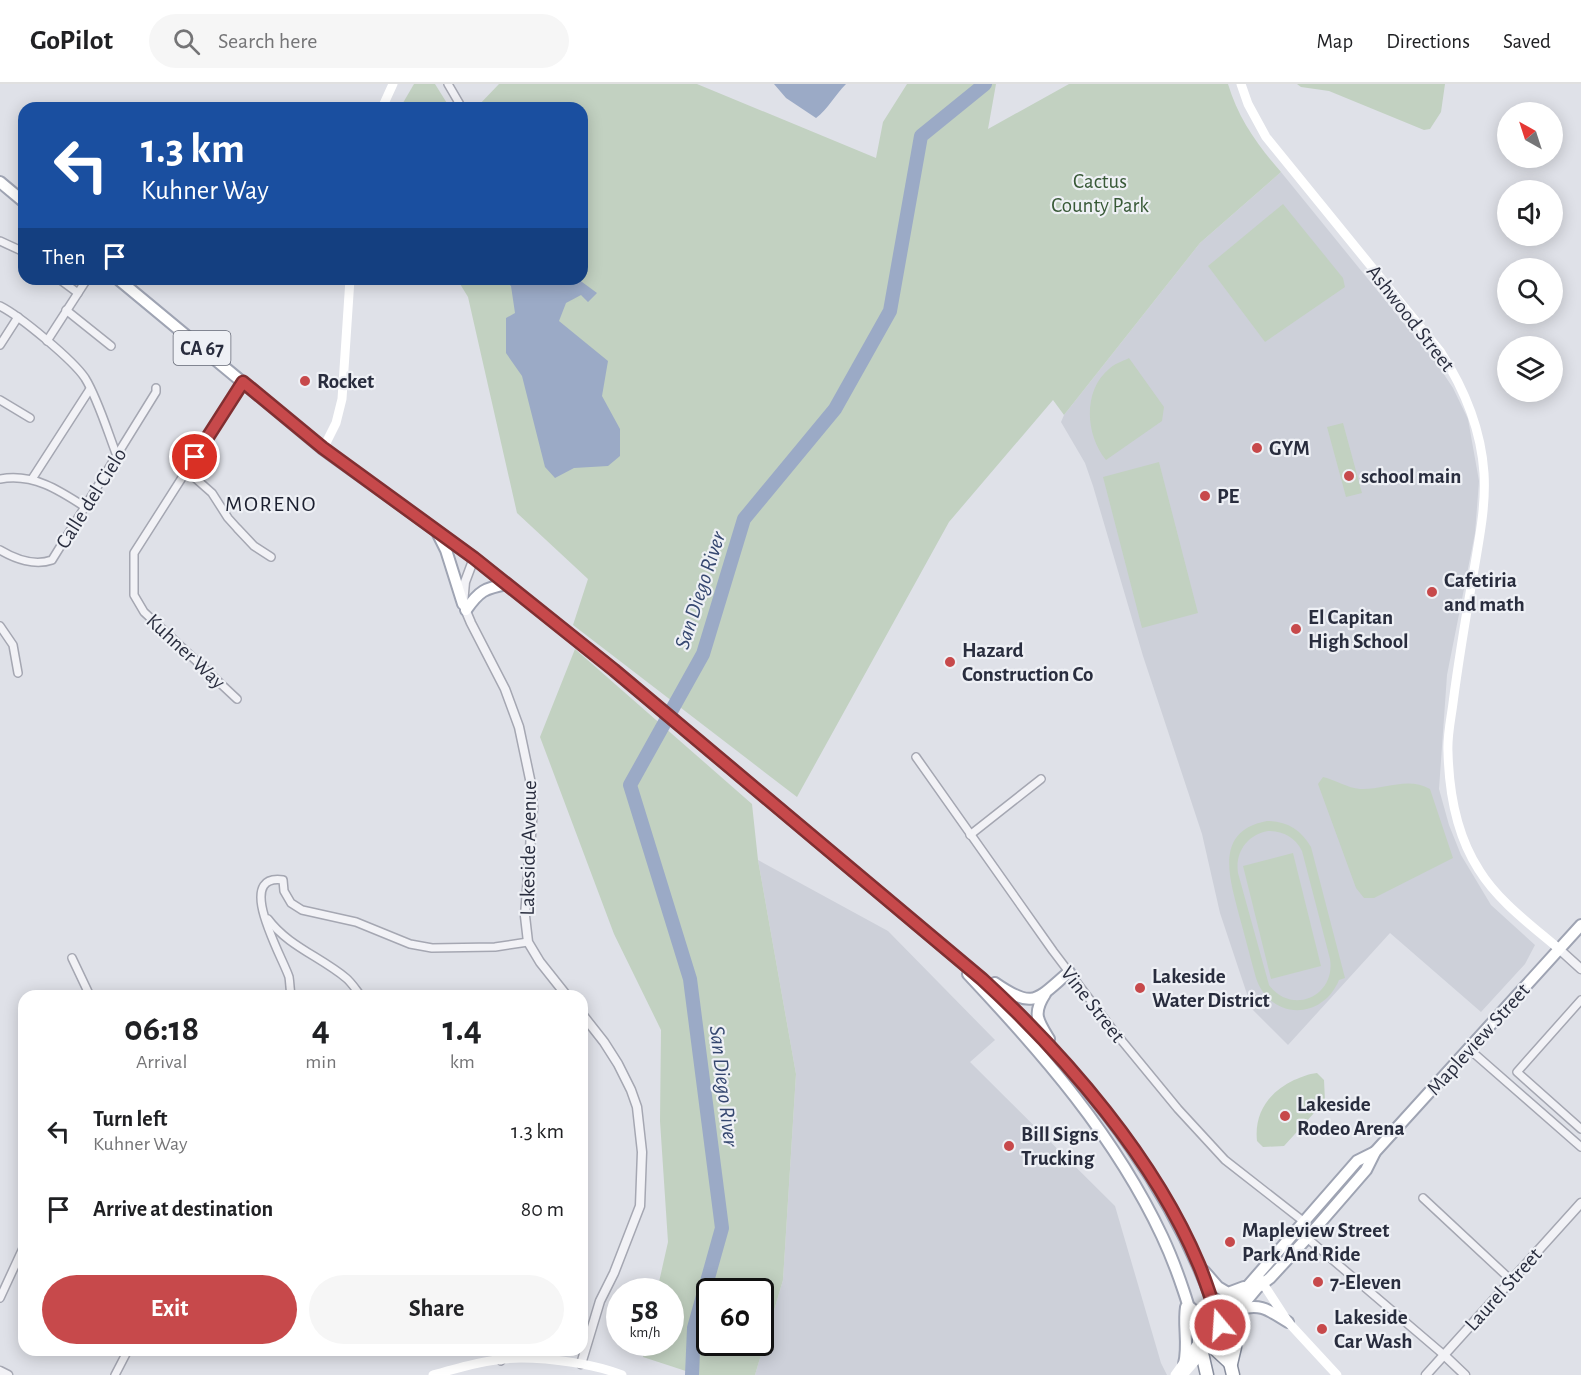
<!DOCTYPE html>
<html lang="en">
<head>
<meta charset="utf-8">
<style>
  :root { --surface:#fff; --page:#f6f6f6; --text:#202124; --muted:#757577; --line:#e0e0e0; --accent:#c7494b }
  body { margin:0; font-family:"Alegreya Sans",sans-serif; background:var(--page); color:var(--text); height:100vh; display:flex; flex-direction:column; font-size:22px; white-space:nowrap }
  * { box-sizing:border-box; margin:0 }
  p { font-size:20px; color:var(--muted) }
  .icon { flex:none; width:33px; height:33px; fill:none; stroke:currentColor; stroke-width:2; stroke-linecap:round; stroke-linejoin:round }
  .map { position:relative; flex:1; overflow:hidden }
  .drawer { position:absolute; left:18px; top:906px; width:570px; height:366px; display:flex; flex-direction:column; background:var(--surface); border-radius:18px; box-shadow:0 3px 15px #0003 }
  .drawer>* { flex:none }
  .hud { position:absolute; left:18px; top:18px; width:570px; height:183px; border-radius:18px; box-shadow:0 3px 15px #0003; background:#1a4fa0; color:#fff; overflow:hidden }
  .needle { width:39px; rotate:321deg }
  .tools { position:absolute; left:1497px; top:18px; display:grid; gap:12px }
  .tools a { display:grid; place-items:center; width:66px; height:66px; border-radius:50%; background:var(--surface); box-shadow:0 3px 15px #0003; font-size:30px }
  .speed { position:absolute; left:606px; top:1194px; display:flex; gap:12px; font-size:30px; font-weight:700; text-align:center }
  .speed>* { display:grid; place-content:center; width:78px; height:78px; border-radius:50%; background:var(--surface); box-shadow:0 3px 15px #0003; line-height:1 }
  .speed small { font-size:15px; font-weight:400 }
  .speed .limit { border:3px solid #111; border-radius:9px; background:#fff; color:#111 }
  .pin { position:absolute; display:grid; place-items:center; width:51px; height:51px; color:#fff; margin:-26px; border:3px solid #fff; border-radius:50%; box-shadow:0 2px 6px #0007 }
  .me { position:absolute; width:66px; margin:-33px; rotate:342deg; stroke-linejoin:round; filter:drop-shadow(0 0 4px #0008) }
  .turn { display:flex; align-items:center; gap:21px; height:126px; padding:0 24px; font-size:27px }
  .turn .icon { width:78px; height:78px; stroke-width:2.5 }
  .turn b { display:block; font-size:42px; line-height:51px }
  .then { display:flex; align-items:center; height:57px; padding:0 24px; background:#0003; gap:12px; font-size:22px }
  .eta { display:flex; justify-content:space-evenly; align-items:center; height:102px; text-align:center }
  .eta b { font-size:36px; font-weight:700; line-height:42px }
  .primary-button { display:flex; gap:12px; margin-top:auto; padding:12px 24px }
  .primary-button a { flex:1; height:69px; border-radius:36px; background:var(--accent); color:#fff; font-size:24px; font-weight:700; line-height:69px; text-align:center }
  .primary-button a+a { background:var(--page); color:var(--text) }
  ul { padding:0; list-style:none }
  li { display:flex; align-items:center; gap:18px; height:78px; padding:0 24px }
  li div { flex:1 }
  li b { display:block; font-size:22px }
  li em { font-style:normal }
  header { display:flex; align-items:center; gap:36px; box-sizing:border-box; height:84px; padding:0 30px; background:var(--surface); border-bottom:2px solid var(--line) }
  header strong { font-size:28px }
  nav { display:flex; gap:33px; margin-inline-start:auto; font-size:21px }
  .search { width:420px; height:54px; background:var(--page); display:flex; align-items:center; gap:15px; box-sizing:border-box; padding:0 21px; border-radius:33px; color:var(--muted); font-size:22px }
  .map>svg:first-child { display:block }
</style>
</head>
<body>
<header>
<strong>GoPilot</strong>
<div class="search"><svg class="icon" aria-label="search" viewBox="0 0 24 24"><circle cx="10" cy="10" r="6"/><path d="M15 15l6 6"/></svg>Search here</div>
<nav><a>Map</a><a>Directions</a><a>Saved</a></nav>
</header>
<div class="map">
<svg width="1581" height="1291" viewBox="0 0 1581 1291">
  <rect width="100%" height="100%" fill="#dfe1e8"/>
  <g fill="#cdd0d9">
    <path d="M 1281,88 L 1437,280 L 1453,304 L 1468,335 L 1479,397 L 1475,449 L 1447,591 L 1439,705 L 1449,741 L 1461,771 L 1491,821 L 1535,861 L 1525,880 L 1481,928 L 1390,849 L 1288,961 L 1252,925 L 1220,829 L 1202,750 L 1143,572 L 1093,402 L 1085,379 L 1061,338 L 1064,331 L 1200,159 Z"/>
    <path d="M 758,776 L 888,847 L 995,956 L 970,978 L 1115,1122 L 1161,1279 L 1167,1291 L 755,1291 L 783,1196 L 796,990 Z"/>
  </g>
  <g fill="#c2d1c1" fill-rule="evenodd">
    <path d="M 414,0 L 435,0 L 450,24 L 400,24 Z"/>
    <path d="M 499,0 L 697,0 L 876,74 L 883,38 L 907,0 L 996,0 L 988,45 L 1069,0 L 1228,0 C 1238,34 1258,62 1281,88 L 1200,159 L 1064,331 L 1053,316 L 949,438 L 797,713 L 573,541 L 588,495 L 517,429 L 468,213 L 457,195 L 582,195 L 582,24 L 476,24 Z"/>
    <path d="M 1297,0 L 1445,0 L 1441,28 L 1430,45 L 1424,46 L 1329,7 L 1301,3 Z"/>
    <path d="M 1283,120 L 1343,194 L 1345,203 L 1265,258 L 1208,182 Z"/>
    <path d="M 1129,274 L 1164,323 L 1162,337 L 1106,376 C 1086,352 1082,307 1109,285 C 1114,280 1123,277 1129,274 Z"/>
    <path d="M 1343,339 L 1362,409 L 1346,413 L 1327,343 Z"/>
    <path d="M 1159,378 L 1198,529 L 1142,544 L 1103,393 Z"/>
    <path d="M 575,565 L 752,720 L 758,776 L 796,990 L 783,1196 L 755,1291 L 698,1291 L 643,1273 L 647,1259 L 670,1258 L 670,1208 L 657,1207 L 668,1158 L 660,1037 L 661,946 L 614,850 L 540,653 ZM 710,1208 L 760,1208 L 760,1258 L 710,1258 Z"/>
    <path d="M 1323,693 C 1335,696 1348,704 1360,705 C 1384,706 1408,692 1430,705 L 1453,774 L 1374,814 L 1364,814 L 1356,804 L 1318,700 Z"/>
    <path d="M 1267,737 C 1287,737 1301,746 1311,763 L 1345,894 L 1339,896 C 1322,937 1270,936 1256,894 C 1250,873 1245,852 1239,831 C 1230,795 1213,747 1267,737 ZM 1268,747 C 1283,747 1295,753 1302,767 L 1330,875 C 1336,912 1292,932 1269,901 L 1238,789 C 1235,768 1247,751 1268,747 Z"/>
    <path d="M 1293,769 L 1321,882 L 1271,895 L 1243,782 Z"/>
    <path d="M 1317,989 L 1324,996 L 1325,1017 L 1284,1062 L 1263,1063 L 1257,1057 C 1254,1029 1269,1008 1294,996 C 1302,993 1308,990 1317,989 Z"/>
  </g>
  <g fill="#9baac6">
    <path d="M 774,0 L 846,0 C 835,11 828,25 816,34 L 786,14 Z"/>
    <path d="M 504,195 L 578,195 L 597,209 L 588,218 L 581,211 L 566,219 L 559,237 L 608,277 L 602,312 L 620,345 L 620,372 L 608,382 L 574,384 L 555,394 L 545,383 L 522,292 L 506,269 L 506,234 L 515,229 L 511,202 Z"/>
  </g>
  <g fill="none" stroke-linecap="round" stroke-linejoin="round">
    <path stroke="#9baac6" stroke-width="14" d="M 692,1291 L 694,1244 L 722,1144 L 690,895 L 630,701 L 703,570 L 744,435 L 835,325 L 890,227 L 921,52 L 985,0"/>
    <defs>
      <g id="minor">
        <path d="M 448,0 L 462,24"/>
        <path d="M 0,157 L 24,168"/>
        <path d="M 59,195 L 78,209"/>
        <path d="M 0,222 C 20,232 73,276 85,294 C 98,315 108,349 117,372"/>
        <path d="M 66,226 L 111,262"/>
        <path d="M 47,257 L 87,195"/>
        <path d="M 0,261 L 18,233"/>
        <path d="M 0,316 L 30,334"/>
        <path d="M 186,386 L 212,409 L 228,434 L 237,444 L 254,462 L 271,473"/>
        <path d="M 0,395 C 33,389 59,406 85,423"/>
        <path d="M 32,395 L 90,305"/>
        <path d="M 0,466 C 15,475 35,482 52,476 L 156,308 L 156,304"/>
        <path d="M 0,542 L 13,561 L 18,589"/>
        <path d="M 237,615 L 144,528 L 134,511 L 134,469 L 243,298"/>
        <path d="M 916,673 L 1053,867 L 1113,946 L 1178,1025 L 1225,1076 L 1303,1137"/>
        <path d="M 970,751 L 1041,695"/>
        <path d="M 268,835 C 288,862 321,873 346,894 C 352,899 356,906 361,912"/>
        <path d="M 72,874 L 90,912"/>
        <path d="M 291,912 C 290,906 290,899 289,893 C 283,874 233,789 283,796 L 284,807 L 291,819 L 302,826 L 356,838 L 410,860 L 432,864 L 495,863 L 528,858"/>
        <path d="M 1581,916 L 1517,988 L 1581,1045"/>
        <path d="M 1469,965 L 1581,1063"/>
        <path d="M 1423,1114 L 1511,1196"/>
        <path d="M 1307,1154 L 1444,1271"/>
        <path d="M 0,1214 L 24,1162"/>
        <path d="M 499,1266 L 501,1277"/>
        <path d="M 115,1291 L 128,1266"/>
      </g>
      <g id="tertiary">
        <path d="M 474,474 L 465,498 L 463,520 L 471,539 L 505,605 L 519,643 L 531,700 L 533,724 L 525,832 L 528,858 L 540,878 L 567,912"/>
        <path d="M 1559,865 L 1581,885"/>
        <path d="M 1444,1271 L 1465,1291"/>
        <path d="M 581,1280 L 600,1217 L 614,1189 L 640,1122 L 642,1068 L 637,1023 L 631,1006 L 618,980 L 604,958 L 582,930"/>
        <path d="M 0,1287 L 8,1291"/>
        <path d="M 1426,1291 L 1581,1119"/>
      </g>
      <g id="primary">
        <path d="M 0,98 L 24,118"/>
        <path d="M 118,195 L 323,365 L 474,474 L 614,586 L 997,908 C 1097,1008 1179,1110 1222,1246"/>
        <path d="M 438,450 L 446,466 L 463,520"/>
        <path d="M 466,526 C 479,507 485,504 507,500"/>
        <path d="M 968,890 C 1043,970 1115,1052 1162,1152 C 1179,1188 1190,1226 1201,1264"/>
        <path d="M 995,899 C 1034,926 1036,916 1069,888"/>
        <path d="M 1045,910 C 1032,930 1038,937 1049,955"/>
        <path d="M 1204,1187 L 1218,1203 L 1228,1209 L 1244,1203"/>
        <path d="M 1191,1224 L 1207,1240 L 1219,1245"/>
        <path d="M 1240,1225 C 1263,1219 1269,1227 1288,1238"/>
        <path d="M 1222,1246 L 1257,1204 L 1270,1194 L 1307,1154 L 1366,1086 L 1375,1068 L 1581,841"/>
        <path d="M 1199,1258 L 1357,1077 L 1375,1068"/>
        <path d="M 1184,1280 C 1189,1260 1183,1242 1186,1223"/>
      </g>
      <g id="motorway">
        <path d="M 1222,1246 L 1233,1291"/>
        <path d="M 1199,1258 L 1215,1265 L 1230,1279"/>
        <path d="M 1202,1269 L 1207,1291"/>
        <path d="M 1231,1280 L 1235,1263 L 1236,1229"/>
      </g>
    </defs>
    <use href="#minor" stroke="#a5a7b2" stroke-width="10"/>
    <use href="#tertiary" stroke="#a5a7b2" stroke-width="11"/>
    <use href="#primary" stroke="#9fa4b3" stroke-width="14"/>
    <use href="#motorway" stroke="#878d9d" stroke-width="15"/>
    <use href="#minor" stroke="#f2f2f6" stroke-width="7"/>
    <use href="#tertiary" stroke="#f2f2f6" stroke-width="8"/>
    <g stroke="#fff" stroke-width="9">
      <path d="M 1241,0 L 1248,20 L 1266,53 L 1440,267 C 1464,304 1481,345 1484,389 C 1486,420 1480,450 1475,480 C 1467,526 1459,572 1453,619 C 1451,635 1447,652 1448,668 C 1449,708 1457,752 1479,786 C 1498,817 1531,841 1559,865"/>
      <path d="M 382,24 L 393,0"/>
      <path d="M 323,365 L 336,339 L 342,315 L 350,195"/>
      <path d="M 1260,1195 L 1288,1238 L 1337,1291"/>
      <path d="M 433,1291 C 461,1283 492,1274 521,1274 C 550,1274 595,1280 622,1291"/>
      <path d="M 1175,1291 L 1199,1258"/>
      <path d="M 1183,1291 L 1222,1246"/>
    </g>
    <use href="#primary" stroke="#fff" stroke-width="10"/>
    <use href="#motorway" stroke="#fff" stroke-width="12"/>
  </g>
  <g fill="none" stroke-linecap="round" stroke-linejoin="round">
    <defs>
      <path id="route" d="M 195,373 L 243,298 L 323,364 L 474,474 L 614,586 L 982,895 C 1066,972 1155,1075 1199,1181 C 1207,1200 1213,1221 1220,1241"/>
    </defs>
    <use href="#route" stroke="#812f31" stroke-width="15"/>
    <use href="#route" stroke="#c7494b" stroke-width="10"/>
  </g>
  <g fill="#c7494b" stroke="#eef0f5" stroke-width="2">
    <circle cx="305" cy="297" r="6"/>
    <circle cx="1257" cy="364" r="6"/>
    <circle cx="1349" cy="392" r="6"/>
    <circle cx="1205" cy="412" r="6"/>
    <circle cx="1432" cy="508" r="6"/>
    <circle cx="1296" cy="545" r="6"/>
    <circle cx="950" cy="578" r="6"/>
    <circle cx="1140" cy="904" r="6"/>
    <circle cx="1285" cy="1032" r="6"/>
    <circle cx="1009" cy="1062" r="6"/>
    <circle cx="1230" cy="1158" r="6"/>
    <circle cx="1318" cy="1198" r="6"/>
    <circle cx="1322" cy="1245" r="6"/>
  </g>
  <g text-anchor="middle" stroke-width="4.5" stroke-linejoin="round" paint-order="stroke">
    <rect fill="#eef0f5" stroke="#646875" stroke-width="1.5" x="173.5" y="247" width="57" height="34" rx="4.5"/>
    <g font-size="20" font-weight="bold" fill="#292d3e">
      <text x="202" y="271">CA 67</text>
    </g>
    <g font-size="21" fill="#385937" stroke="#eef0f5">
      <text x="1100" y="104">Cactus<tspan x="1100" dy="24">County Park</tspan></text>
    </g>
    <g font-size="21" fill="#292d3e" stroke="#eef0f5">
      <text transform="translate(1411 234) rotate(52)" y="7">Ashwood Street</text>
      <text transform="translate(91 414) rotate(-58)" y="7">Calle del Cielo</text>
      <text transform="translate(186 567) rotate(43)" y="7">Kuhner Way</text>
      <text transform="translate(528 764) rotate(-89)" y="7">Lakeside Avenue</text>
      <text transform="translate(1093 920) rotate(52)" y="7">Vine Street</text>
      <text transform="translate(1478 955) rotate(-48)" y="7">Mapleview Street</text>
      <text transform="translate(1503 1205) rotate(-48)" y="7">Laurel Street</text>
    </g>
    <g font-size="21" font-weight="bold" fill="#292d3e" stroke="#eef0f5" text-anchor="start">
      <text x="317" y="304">Rocket</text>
      <text x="1269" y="371">GYM</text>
      <text x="1361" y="399">school main</text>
      <text x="1217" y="419">PE</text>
      <text x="1444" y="503">Cafetiria<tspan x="1444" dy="24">and math</tspan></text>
      <text x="1308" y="540">El Capitan<tspan x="1308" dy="24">High School</tspan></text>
      <text x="962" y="573">Hazard<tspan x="962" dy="24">Construction Co</tspan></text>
      <text x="1152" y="899">Lakeside<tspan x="1152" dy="24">Water District</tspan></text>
      <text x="1297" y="1027">Lakeside<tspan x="1297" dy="24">Rodeo Arena</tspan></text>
      <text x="1021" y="1057">Bill Signs<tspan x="1021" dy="24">Trucking</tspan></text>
      <text x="1242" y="1153">Mapleview Street<tspan x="1242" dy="24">Park And Ride</tspan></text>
      <text x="1330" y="1205">7-Eleven</text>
      <text x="1334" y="1240">Lakeside<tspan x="1334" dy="24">Car Wash</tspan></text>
    </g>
    <g font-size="22" letter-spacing="1.5" fill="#1b1f2f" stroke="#eef0f5">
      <text x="271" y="427">MORENO</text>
    </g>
    <g font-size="22" font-style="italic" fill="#354770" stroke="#eef0f5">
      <text transform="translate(699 506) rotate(-72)" y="8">San Diego River</text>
      <text transform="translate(725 1002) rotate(83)" y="8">San Diego River</text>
    </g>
  </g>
</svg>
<div class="tools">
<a><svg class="needle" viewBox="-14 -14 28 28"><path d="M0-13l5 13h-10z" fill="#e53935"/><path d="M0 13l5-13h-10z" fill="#757577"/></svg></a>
<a><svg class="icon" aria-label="sound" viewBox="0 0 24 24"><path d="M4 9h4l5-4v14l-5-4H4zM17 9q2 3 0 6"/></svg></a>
<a><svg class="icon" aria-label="search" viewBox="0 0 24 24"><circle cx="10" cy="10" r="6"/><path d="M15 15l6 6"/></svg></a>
<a><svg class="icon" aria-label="layers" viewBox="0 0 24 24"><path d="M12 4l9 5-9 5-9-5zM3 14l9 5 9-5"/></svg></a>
</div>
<div class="speed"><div>58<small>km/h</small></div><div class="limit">60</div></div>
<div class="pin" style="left:195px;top:373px;background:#d93025"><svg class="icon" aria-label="arrive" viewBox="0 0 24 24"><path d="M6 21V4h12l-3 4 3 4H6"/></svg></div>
<svg class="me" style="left:1220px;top:1241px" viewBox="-20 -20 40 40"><circle r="17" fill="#c7494b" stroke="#fff" stroke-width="3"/><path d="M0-11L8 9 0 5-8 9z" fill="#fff"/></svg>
<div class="hud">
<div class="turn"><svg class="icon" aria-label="left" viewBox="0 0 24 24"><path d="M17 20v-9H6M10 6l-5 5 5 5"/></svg><div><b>1.3 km</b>Kuhner Way</div></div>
<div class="then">Then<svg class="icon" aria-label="arrive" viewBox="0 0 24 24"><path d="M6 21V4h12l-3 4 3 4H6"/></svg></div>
</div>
<section class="drawer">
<div class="eta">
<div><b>06:18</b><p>Arrival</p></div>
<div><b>4</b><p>min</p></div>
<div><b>1.4</b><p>km</p></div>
</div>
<ul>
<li><svg class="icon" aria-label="left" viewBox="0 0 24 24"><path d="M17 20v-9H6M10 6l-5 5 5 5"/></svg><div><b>Turn left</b><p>Kuhner Way</p></div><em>1.3 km</em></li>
<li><svg class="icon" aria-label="arrive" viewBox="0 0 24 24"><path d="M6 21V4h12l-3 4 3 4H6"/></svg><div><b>Arrive at destination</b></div><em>80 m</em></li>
</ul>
<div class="primary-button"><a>Exit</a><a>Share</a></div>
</section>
</div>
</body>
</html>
